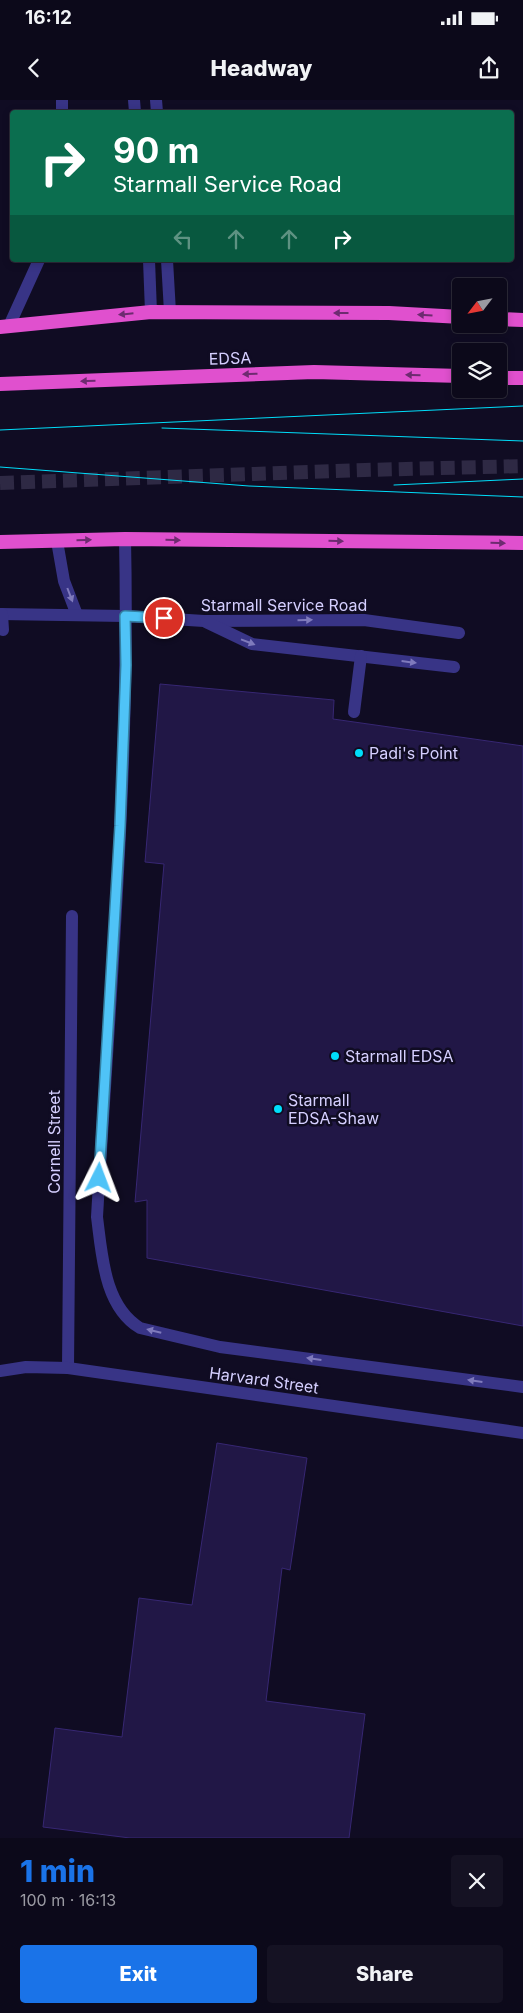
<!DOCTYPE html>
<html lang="en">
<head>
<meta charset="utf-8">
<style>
  :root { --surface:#0c091a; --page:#151223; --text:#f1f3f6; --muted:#9a9aa2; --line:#2c2a39; --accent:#1a73e8 }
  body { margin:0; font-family:Inter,sans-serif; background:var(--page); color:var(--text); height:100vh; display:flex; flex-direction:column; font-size:19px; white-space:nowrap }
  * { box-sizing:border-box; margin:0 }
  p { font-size:16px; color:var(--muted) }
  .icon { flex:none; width:28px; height:28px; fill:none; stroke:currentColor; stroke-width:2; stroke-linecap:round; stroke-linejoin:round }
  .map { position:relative; height:1738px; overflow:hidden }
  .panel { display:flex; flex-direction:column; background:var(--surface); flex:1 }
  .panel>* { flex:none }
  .banner { position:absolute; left:10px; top:10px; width:504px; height:152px; border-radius:5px; box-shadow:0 2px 8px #0003,0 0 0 1px var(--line); background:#0b6e4f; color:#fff; overflow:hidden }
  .needle { width:32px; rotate:238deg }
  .controls { position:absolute; left:452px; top:178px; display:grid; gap:10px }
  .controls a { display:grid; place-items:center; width:55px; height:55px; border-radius:5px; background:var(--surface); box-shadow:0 2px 8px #0003,0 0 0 1px var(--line); font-size:25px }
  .pin { position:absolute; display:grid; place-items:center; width:42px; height:42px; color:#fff; margin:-21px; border:2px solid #fff; border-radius:50%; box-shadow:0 1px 5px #0007 }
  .me { position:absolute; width:55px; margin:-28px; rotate:3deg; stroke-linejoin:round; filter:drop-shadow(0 0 4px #0008) }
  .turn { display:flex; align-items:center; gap:18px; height:105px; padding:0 20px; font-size:22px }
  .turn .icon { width:65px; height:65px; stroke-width:2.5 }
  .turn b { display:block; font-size:35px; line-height:42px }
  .lanes { display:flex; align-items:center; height:48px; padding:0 20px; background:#0003; justify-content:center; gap:25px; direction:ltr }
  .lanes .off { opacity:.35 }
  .round { display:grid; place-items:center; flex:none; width:52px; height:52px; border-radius:5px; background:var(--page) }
  .headline { display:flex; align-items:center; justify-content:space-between; height:85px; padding:0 20px }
  h1 { font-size:30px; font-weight:800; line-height:38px; color:var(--accent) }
  .action { display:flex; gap:10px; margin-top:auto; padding:10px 20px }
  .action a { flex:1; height:58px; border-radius:5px; background:var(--accent); color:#fff; font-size:20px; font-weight:800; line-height:58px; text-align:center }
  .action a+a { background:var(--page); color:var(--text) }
  .status { display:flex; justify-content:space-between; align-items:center; height:35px; padding:0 25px; background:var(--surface); direction:ltr }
  .status svg { height:14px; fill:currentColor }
  header { display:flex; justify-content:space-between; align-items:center; height:65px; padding:0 20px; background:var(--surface); font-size:22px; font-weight:800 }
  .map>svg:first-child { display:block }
</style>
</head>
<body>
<div class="status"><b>16:12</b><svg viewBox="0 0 49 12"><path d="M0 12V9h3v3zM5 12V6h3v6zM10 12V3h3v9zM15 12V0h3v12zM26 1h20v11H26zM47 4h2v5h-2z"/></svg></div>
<header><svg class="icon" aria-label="back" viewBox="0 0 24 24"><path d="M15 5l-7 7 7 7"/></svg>Headway<svg class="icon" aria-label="share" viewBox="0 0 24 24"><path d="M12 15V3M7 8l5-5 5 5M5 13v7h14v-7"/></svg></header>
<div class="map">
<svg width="523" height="1738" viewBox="0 0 523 1738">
  <rect width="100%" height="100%" fill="#100c23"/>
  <g fill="#211746" stroke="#372773">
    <path d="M 160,584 L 334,600 L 333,619 L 523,646 L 523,1226 L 147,1158 L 147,1100 L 135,1102 L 164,764 L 145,762 Z"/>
    <path d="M 217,1343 L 307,1358 L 290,1470 L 282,1468 L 266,1601 L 365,1614 L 349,1738 L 130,1738 L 43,1727 L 55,1628 L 122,1637 L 139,1498 L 192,1505 Z"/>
  </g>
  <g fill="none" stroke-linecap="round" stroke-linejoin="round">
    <path stroke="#2e2944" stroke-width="14" stroke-dasharray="14 7" stroke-linecap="butt" d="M 0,383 L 365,370 L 523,366"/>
    <g stroke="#383486" stroke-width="12">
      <path d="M 134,0 L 135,12"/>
      <path d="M 156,0 L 157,12"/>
      <path d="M 62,12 L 62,0"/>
      <path d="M 149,160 L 151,212"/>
      <path d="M 167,160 L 170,212"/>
      <path d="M 9,226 L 39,160"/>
      <path d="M 125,439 C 130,665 110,891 97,1117 C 102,1155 104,1206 140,1228 L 220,1247 L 523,1287"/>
      <path d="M 57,441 L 64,481 L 77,515"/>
      <path d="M 0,514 L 125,516 L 204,521 L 364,520 L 459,533"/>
      <path d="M 2,514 L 3,530"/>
      <path d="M 206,522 L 252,544 L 454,567"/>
      <path d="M 354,612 L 361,556"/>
    </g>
    <g stroke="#383486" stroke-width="12">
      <path d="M 68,1268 L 72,816"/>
      <path d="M 0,1271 L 26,1267 L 68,1268 L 523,1333"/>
    </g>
    <g stroke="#e050ce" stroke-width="14">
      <path d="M 499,219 L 523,220"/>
      <path d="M 0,227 L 151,212 L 389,213 L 461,217"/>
      <path d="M 499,278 L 523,278"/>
      <path d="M 0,284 L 314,272 L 461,276"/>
      <path d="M 0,442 L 125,439 L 523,443"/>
    </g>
    <g stroke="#00defa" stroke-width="1">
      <path d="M 162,328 L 523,341"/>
      <path d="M 0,330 L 523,306"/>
      <path d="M 0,367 L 249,386 L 523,397"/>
      <path d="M 394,385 L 523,379"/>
    </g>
  </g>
  <defs><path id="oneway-solid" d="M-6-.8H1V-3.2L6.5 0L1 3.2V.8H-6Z" transform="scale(1.25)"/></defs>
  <g fill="#6e2b70">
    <use href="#oneway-solid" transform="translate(341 213) rotate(-180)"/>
    <use href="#oneway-solid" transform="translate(126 214) rotate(174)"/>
    <use href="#oneway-solid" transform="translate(425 215) rotate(-177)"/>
    <use href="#oneway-solid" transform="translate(250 274) rotate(178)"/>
    <use href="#oneway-solid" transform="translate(413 275) rotate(-178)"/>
    <use href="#oneway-solid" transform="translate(88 281) rotate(178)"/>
    <use href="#oneway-solid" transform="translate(84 440) rotate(-1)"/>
    <use href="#oneway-solid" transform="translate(173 440) rotate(1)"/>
    <use href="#oneway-solid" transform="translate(336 441) rotate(1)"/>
    <use href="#oneway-solid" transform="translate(498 443) rotate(1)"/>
  </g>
  <g fill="#7f7abc">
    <use href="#oneway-solid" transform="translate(70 495) rotate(69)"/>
    <use href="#oneway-solid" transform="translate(305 520) rotate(-1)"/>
    <use href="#oneway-solid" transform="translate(248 542) rotate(21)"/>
    <use href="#oneway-solid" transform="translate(409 562) rotate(7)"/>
    <use href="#oneway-solid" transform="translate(154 1231) rotate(-166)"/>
    <use href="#oneway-solid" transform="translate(314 1259) rotate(-172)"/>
    <use href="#oneway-solid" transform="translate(475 1281) rotate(-172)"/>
  </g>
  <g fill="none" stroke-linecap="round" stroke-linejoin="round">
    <defs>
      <path id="route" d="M 99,1078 L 120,726 L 126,565 L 125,516 L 164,518"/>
    </defs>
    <use href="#route" stroke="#337fa1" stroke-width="12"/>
    <use href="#route" stroke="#4fc3f7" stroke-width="9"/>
  </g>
  <g fill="#00defa" stroke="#100c23" stroke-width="2">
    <circle cx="359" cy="653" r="5"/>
    <circle cx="335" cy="956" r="5"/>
    <circle cx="278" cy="1009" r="5"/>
  </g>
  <g text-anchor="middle" stroke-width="5" stroke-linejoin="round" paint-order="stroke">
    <g font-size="16" fill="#d5cfff" stroke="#100c23">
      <text transform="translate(230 258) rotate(-2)" y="6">EDSA</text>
      <text x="284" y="511">Starmall Service Road</text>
      <text transform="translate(54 1042) rotate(-90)" y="6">Cornell Street</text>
      <text transform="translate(264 1280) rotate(8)" y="6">Harvard Street</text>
    </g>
    <g font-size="16" fill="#d5cfff" stroke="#100c23" text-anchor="start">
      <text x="369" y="659">Padi's Point</text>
      <text x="345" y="962">Starmall EDSA</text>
      <text x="288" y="1006">Starmall<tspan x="288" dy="18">EDSA-Shaw</tspan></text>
    </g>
  </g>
</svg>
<div class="controls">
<a><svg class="needle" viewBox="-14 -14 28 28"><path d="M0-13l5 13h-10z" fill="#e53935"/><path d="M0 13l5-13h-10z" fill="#9a9aa2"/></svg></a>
<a><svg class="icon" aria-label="layers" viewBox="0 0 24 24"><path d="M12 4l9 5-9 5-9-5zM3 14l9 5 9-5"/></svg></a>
</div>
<div class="pin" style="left:164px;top:518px;background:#d93025"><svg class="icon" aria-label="arrive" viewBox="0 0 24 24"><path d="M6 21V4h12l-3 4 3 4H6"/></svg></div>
<svg class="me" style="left:99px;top:1078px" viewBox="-20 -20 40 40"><path d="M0-17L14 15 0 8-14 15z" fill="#4fc3f7" stroke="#fff" stroke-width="4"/></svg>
<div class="banner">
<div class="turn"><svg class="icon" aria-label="right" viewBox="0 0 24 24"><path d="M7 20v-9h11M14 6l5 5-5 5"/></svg><div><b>90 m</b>Starmall Service Road</div></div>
<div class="lanes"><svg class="icon off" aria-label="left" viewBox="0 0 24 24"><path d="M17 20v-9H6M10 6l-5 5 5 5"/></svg><svg class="icon off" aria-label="ahead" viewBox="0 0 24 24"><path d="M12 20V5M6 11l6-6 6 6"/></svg><svg class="icon off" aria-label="ahead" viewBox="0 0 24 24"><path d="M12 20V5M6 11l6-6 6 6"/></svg><svg class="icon" aria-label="right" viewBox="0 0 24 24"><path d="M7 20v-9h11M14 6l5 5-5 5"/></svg></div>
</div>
</div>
<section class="panel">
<div class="headline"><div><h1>1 min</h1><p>100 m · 16:13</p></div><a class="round"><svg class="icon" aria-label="close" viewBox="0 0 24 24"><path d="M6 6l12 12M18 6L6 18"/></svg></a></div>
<div class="action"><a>Exit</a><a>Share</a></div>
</section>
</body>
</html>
